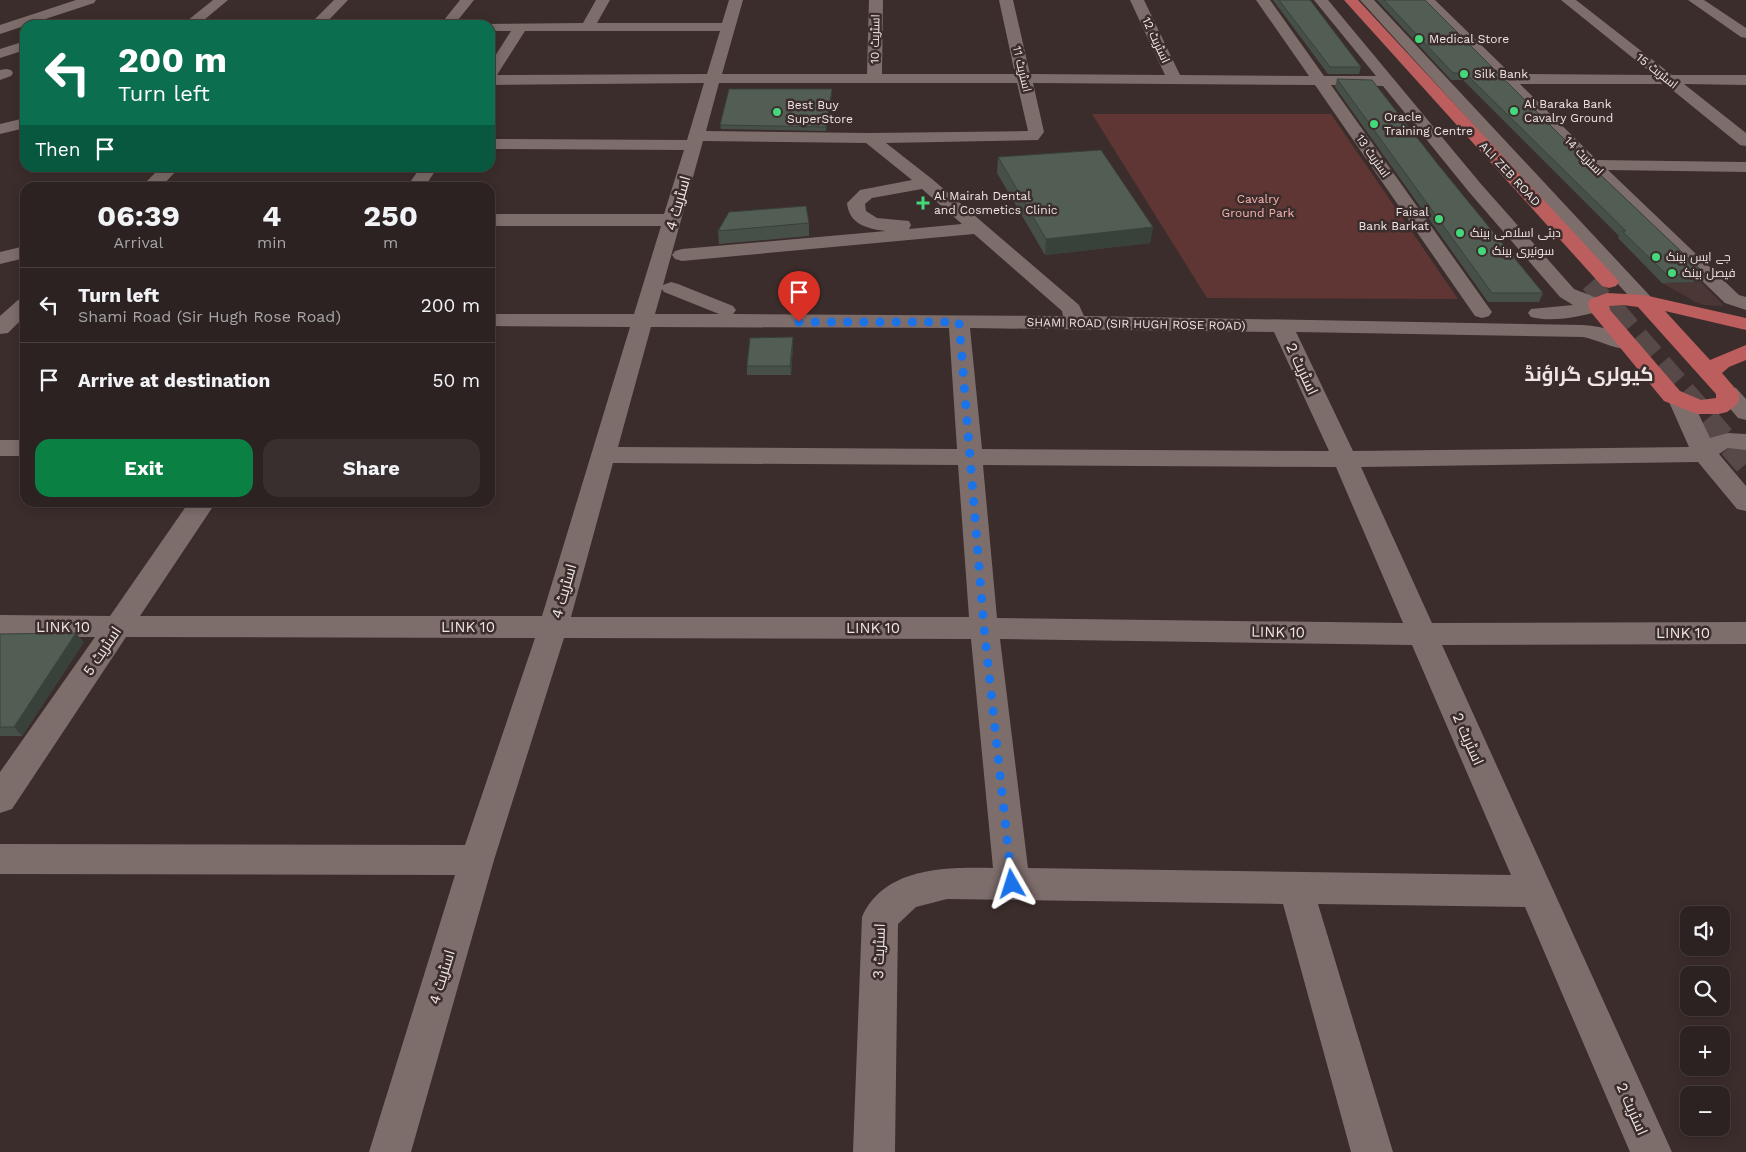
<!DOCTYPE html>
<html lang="en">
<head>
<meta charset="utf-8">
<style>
  :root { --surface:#2c2221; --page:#382f2e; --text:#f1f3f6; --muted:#a6a4a5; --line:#483f3f; --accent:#0b8043 }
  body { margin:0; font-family:"Work Sans",Cairo,sans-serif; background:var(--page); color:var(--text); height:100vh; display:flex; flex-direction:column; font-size:19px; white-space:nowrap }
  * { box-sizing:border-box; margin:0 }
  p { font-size:16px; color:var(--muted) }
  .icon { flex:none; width:28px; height:28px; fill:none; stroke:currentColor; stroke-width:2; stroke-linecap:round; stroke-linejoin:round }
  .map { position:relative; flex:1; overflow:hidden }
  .details { position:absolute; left:20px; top:182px; width:475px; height:325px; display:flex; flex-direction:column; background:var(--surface); border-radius:15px; box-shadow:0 2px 12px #0003,0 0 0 1px var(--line) }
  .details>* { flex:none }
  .guide { position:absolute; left:20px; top:20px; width:475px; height:152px; border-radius:15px; box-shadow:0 2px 12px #0003,0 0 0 1px var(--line); background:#0b6e4f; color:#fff; overflow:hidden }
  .controls { position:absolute; left:1680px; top:906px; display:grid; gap:10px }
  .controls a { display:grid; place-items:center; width:50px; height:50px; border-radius:10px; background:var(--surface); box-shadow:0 2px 12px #0003,0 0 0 1px var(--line); font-size:25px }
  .pin { position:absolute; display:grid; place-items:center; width:42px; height:42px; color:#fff; margin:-51px -21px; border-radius:50% 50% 50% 0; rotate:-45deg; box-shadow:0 0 5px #0007 }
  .pin .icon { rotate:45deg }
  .me { position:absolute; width:55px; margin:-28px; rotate:354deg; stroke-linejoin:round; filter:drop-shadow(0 0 4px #0008) }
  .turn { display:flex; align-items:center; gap:18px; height:105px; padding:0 15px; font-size:22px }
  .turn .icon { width:65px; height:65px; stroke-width:2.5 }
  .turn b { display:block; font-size:35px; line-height:42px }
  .then { display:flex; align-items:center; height:48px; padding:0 15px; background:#0003; gap:10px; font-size:19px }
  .eta { display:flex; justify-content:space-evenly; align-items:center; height:85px; text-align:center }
  .eta b { font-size:30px; font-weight:700; line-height:35px }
  .button { display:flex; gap:10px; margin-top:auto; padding:10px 15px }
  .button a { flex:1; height:58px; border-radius:15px; background:var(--accent); color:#fff; font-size:20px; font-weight:700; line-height:58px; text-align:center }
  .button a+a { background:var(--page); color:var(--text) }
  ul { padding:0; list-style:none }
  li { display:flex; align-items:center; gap:15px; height:75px; padding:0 15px; border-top:1px solid var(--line) }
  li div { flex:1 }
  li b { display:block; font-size:19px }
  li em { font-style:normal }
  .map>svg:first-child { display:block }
</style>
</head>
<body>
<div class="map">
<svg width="1746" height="1152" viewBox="0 0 1746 1152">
  <rect width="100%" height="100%" fill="#3b2d2c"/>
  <path fill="#4b3736" d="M 1701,282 L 1724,306 L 1704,305 L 1696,302 L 1662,283 Z"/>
  <path fill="#5f3634" d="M 1092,114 L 1331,114 L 1458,299 L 1207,298 Z"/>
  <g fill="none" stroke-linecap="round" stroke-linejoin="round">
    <path stroke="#564948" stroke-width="19" stroke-dasharray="19 9" stroke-linecap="butt" d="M 1590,283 L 1614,311"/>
    <path stroke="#564948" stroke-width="24" stroke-dasharray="24 12" stroke-linecap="butt" d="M 1613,310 L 1746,464"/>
    <g fill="#7d6d6b" fill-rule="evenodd">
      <path d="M 76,0 L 96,0 L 94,3 L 0,34 L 0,25 Z"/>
      <path d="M 213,0 L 228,0 L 198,25 L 182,25 Z"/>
      <path d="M 334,0 L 348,0 L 324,25 L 309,25 Z"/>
      <path d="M 460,0 L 474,0 L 454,25 L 440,25 Z"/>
      <path d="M 596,0 L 610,0 L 597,23 L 722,23 L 729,0 L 743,0 L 722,74 L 867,74 L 869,0 L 883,0 L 882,74 L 1015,74 L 999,0 L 1013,0 L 1030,74 L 1165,75 L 1130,0 L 1144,0 L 1180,75 L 1309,76 L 1256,0 L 1270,0 L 1324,76 L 1376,76 L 1314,0 L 1328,0 L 1481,184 L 1574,289 C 1583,293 1604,299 1608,306 L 1605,310 C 1582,316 1554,323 1531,317 L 1528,313 L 1531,309 L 1573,305 L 1560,297 L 1469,192 L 1383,86 L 1331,85 L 1492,312 L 1489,316 L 1482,318 L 1475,316 L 1315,85 L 1033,83 L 1044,132 L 1038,140 L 886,143 L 932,179 L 1079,305 L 1084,316 L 1583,325 C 1597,326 1629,331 1637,343 L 1634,348 C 1617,352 1600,340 1583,337 L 1296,332 L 1353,451 L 1689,447 L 1669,402 L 1673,397 L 1681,395 L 1689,397 L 1693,402 L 1710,438 L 1728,433 L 1746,434 L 1746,450 L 1728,448 L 1719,454 L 1746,486 L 1746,511 L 1737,509 L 1698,462 L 1361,467 L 1432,623 L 1746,622 L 1746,644 L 1442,645 L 1672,1152 L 1630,1152 L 1525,907 L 1318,904 L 1393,1152 L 1351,1152 L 1283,904 L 947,899 L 916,907 L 898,924 L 895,1152 L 853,1152 L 862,917 C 884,867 946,867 993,868 L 971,639 L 564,638 L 494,860 L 411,1152 L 369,1152 L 455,875 L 0,874 L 0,844 L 465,845 L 535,638 L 126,637 L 12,809 L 0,813 L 0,772 L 95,637 L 0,637 L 0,615 L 110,616 L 189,502 L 216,502 L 140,616 L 542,616 L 630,327 L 490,326 L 490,314 L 634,314 L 661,226 L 490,226 L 490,214 L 664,214 L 684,150 L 490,149 L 490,139 L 687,140 L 704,83 L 490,85 L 490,64 L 511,31 L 490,31 L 490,25 L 485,24 L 583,23 ZM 525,31 L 720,31 L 707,74 L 497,75 ZM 719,83 L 1017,83 L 1028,131 L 870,133 L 706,131 ZM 703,141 L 866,143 L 912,180 L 860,190 L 847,203 C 849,224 867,229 886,231 L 682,249 L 675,251 L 672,255 L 675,259 L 682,261 L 974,234 L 1062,311 L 1063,316 L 733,314 L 736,310 L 733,306 L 678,284 L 671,282 L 663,285 ZM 922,189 L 962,224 L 909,229 L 911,225 L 909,221 L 877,218 L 866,211 L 865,204 L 872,198 ZM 662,289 L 664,292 L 719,314 L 655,314 ZM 651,327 L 949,328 L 957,449 L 618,447 ZM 970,328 L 1274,332 L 1329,451 L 982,449 ZM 613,463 L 958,465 L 969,617 L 571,617 ZM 983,465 L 1336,467 L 1403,623 L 997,618 ZM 1000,639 L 1412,645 L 1511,875 L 1028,868 Z"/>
      <path d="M 1360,0 L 1374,0 L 1651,297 L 1654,301 L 1651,305 L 1644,307 L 1637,305 Z"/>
      <path d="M 1421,0 L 1435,0 L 1511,74 L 1654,75 L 1561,0 L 1576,0 L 1672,75 L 1746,75 L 1746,85 L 1684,84 L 1746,133 L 1746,146 L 1740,145 L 1665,84 L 1520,84 L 1597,160 L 1746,162 L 1746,172 L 1608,170 L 1739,295 L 1746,297 L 1746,310 L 1725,303 L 1586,169 Z"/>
      <path d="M 1688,0 L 1704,0 L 1746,28 L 1746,38 L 1741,37 Z"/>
      <path d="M 84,21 L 169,21 L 176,25 L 77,25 Z"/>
      <path d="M 25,41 L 25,50 L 0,58 L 0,49 Z"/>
      <path d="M 6,69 L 11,70 L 13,73 L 11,76 L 0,80 L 0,70 Z"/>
      <path d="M 25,118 L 25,128 L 0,134 L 0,124 Z"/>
      <path d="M 160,168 L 179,168 L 160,188 L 140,188 Z"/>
      <path d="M 420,168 L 437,168 L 424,188 L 406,188 Z"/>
      <path d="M 25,246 L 25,258 L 0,264 L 0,252 Z"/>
      <path d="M 25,298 L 25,316 L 8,333 L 0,334 L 0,316 L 18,300 Z"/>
      <path d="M 1728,386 L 1736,388 L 1746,399 L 1746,420 L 1738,418 L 1717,393 L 1720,388 Z"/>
      <rect x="0" y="440" width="25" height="16"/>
    </g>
    <g fill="#bb5e5d" fill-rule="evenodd">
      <path d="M 1344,0 L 1358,0 L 1616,278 L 1619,282 L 1616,286 L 1609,288 L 1602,286 Z"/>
      <path d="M 1607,293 L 1644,295 L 1746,318 L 1746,330 L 1665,311 L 1710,360 L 1746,345 L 1746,360 L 1729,367 L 1722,373 L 1739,393 L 1739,401 L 1735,406 L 1727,412 L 1719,414 L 1697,414 L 1664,401 L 1590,311 L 1588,303 L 1591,299 ZM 1623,305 L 1638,307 L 1716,394 L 1716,398 L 1701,400 L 1680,391 L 1610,310 L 1609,306 Z"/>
    </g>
  </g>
  <g fill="#475048">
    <path d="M 1273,0 L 1310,0 L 1361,67 L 1359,74 L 1328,74 Z"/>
    <path d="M 1377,0 L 1425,0 L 1588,163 L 1705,274 L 1701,282 L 1662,283 L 1618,238 L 1619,236 L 1463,80 L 1451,80 Z"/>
    <path d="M 1337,79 L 1440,167 L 1543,293 L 1539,302 L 1488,302 L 1335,87 Z"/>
    <path d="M 832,89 L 832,93 L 826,131 L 721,129 L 720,125 Z"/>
    <path d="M 998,157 L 1153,227 L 1150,243 L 1045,255 L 997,173 Z"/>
    <path d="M 809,223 L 809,236 L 719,244 L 718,231 Z"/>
    <path d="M 793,337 L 793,346 L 791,375 L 747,375 L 747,366 Z"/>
    <path d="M 0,634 L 84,642 L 22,736 L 0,736 Z"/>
  </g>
  <g fill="#39413b">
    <path d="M 832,89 L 832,93 L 826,131 L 826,127 Z"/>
    <path d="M 1153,227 L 1150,243 L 1045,255 L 1046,239 Z"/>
    <path d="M 793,337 L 793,346 L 791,375 L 790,366 Z"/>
    <path d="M 76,633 L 84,642 L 22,736 L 14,727 Z"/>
  </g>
  <g fill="#525d54" stroke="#39413b">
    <path d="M 1279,0 L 1310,0 L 1361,67 L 1330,67 Z"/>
    <path d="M 1384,0 L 1425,0 L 1588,163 L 1705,274 L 1667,275 L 1622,231 L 1626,231 L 1465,73 L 1453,73 Z"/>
    <path d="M 1337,79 L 1372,80 L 1440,167 L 1543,293 L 1492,293 Z"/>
    <path d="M 729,89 L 832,89 L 826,127 L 720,125 Z"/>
    <path d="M 1101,150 L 1153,227 L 1046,239 L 998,157 Z"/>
    <path d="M 806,206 L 809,223 L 718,231 L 729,212 Z"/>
    <path d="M 793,337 L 790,366 L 747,366 L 750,338 Z"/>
    <path d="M 76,633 L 14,727 L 0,727 L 0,634 Z"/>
  </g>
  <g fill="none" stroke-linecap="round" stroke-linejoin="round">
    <path stroke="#1a73e8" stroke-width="9" stroke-dasharray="0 16.2" d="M 799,322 L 959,322 L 984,628 L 1012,884"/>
  </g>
  <g fill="#44d77b" stroke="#3b2d2c" stroke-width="2">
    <circle cx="1419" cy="39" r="5"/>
    <circle cx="1464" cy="74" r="5"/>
    <circle cx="1514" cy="111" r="5"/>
    <circle cx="777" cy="112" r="5"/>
    <circle cx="1374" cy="124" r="5"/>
    <path d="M920.5 195.5h5v5h5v5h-5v5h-5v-5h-5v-5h5z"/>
    <circle cx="1439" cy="219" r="5"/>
    <circle cx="1460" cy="233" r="5"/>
    <circle cx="1482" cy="251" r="5"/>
    <circle cx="1656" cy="257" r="5"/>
    <circle cx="1672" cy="273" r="5"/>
  </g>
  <g text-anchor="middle" stroke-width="5" stroke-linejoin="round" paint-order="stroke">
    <g font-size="12" fill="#efe5e4" stroke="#3b2d2c">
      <text transform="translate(875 39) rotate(-89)" y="4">اسٹریٹ 10</text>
      <text transform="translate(1156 40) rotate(65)" y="4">اسٹریٹ 12</text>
      <text transform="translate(1022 69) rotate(77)" y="4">اسٹریٹ 11</text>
      <text transform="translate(1657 71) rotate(38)" y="4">اسٹریٹ 15</text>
      <text transform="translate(1373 156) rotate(55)" y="4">اسٹریٹ 13</text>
      <text transform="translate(1584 156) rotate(45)" y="4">اسٹریٹ 14</text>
      <text transform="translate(1510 174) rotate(47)" y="4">ALI ZEB ROAD</text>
      <text transform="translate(1136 324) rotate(1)" y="4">SHAMI ROAD (SIR HUGH ROSE ROAD)</text>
    </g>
    <g font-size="12" fill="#efe5e4" stroke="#3b2d2c" text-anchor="start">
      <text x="1429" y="43">Medical Store</text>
      <text x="1474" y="78">Silk Bank</text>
      <text x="1524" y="108">Al Baraka Bank<tspan x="1524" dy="14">Cavalry Ground</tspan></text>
      <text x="787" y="109">Best Buy<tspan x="787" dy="14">SuperStore</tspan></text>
      <text x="1384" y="121">Oracle<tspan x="1384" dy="14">Training Centre</tspan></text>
      <text x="934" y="200">Al Mairah Dental<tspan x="934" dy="14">and Cosmetics Clinic</tspan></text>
      <text x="1429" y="216" text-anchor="end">Faisal<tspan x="1429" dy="14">Bank Barkat</tspan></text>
      <text x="1470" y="237">دبئی اسلامی بینک</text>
      <text x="1492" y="255">سونیری بینک</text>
      <text x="1666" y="261">جے ایس بینک</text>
      <text x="1682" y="277">فیصل بینک</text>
    </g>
    <g font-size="12" fill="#f9b3ae" stroke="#3b2d2c">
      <text x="1258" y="203">Cavalry<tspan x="1258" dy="14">Ground Park</tspan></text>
    </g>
    <g font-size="15" fill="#efe5e4" stroke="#3b2d2c">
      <text transform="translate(678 203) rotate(-74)" y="5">اسٹریٹ 4</text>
      <text transform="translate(1302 369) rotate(65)" y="5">اسٹریٹ 2</text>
      <text transform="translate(564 591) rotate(-74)" y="5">اسٹریٹ 4</text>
      <text x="63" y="632">LINK 10</text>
      <text x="468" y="632">LINK 10</text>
      <text x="873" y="633">LINK 10</text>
      <text transform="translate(1278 632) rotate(1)" y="5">LINK 10</text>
      <text x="1683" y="638">LINK 10</text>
      <text transform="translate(102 651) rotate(-56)" y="5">اسٹریٹ 5</text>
      <text transform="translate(1468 739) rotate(66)" y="5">اسٹریٹ 2</text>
      <text transform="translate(879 951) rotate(-88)" y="5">اسٹریٹ 3</text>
      <text transform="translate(442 977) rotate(-73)" y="5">اسٹریٹ 4</text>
      <text transform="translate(1632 1109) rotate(66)" y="5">اسٹریٹ 2</text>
    </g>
    <g font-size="20" font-weight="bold" fill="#efe5e4" stroke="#3b2d2c">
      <text x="1589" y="381">کیولری گراؤنڈ</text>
    </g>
  </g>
</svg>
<div class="controls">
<a><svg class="icon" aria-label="sound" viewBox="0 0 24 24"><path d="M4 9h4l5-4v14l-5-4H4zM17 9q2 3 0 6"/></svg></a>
<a><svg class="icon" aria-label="search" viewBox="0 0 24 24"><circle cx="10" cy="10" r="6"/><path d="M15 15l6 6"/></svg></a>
<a>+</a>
<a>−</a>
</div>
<div class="pin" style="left:799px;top:322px;background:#d93025"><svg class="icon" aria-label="arrive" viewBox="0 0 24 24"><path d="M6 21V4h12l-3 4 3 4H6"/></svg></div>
<svg class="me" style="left:1012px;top:884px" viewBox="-20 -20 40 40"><path d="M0-17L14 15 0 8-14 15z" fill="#1a73e8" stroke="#fff" stroke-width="4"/></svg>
<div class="guide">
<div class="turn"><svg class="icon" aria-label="left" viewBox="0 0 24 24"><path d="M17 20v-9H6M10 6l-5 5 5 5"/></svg><div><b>200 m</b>Turn left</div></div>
<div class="then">Then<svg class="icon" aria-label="arrive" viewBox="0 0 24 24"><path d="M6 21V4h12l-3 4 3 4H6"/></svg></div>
</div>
<section class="details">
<div class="eta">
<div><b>06:39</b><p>Arrival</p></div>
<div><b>4</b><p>min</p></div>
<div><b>250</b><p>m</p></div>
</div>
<ul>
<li><svg class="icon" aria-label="left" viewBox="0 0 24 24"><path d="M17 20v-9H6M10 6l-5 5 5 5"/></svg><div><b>Turn left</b><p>Shami Road (Sir Hugh Rose Road)</p></div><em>200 m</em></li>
<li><svg class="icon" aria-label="arrive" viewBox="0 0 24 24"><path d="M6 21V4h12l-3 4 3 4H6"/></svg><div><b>Arrive at destination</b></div><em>50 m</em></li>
</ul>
<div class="button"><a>Exit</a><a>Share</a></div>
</section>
</div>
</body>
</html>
